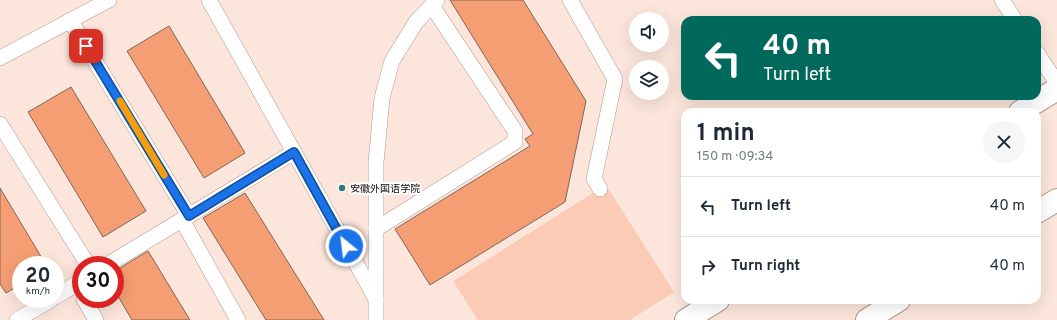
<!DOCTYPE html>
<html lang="en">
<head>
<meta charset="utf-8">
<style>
  :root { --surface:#fff; --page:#f6f6f7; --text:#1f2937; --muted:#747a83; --line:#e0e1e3 }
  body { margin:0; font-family:Overpass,"Noto Sans SC",sans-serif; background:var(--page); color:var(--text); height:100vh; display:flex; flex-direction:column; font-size:15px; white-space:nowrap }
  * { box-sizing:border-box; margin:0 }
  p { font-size:13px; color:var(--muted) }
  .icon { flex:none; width:22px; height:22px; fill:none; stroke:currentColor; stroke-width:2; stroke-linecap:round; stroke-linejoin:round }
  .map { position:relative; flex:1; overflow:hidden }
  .side { position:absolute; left:681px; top:108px; width:360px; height:196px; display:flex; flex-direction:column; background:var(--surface); border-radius:12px; box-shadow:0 4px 16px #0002 }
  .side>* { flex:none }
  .hud { position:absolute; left:681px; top:16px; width:360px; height:84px; border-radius:12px; box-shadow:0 4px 16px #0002; background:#00695c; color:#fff; overflow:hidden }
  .controls { position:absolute; left:629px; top:12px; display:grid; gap:8px }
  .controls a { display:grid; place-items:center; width:40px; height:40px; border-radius:50%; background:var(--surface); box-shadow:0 4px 16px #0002; font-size:20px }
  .speed { position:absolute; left:12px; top:256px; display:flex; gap:8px; font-size:20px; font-weight:700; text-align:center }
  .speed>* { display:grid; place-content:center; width:52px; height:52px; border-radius:50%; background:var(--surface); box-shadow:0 4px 16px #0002; line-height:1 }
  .speed small { font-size:10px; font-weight:400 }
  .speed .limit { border:6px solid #d22; background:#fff; color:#111 }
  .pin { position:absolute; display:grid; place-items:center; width:34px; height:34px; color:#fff; margin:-17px; border-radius:8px; box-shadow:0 2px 6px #0006 }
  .me { position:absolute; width:44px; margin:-22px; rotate:331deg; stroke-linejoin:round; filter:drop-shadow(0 0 3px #0008) }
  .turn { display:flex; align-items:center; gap:14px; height:84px; padding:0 16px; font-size:18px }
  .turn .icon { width:52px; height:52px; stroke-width:2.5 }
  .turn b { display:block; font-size:28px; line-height:34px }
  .round { display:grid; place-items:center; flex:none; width:42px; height:42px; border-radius:21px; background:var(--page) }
  .head { display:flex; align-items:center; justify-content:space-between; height:68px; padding:0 16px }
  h1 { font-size:24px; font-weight:700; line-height:30px }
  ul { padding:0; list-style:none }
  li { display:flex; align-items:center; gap:12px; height:60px; padding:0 16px; border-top:1px solid var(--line) }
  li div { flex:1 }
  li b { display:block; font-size:15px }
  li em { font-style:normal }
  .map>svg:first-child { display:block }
</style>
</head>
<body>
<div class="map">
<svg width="1057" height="320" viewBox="0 0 1057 320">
  <rect width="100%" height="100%" fill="#fce6db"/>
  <path fill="#fbcbb5" d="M 606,185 L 674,292 L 630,320 L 478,320 L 453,281 Z"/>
  <g fill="#f59e73" stroke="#7e665b">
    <path d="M 450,0 L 523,0 L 586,101 L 565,202 L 430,285 L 395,229 L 530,146 L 525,139 L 533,134 Z"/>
    <path d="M 169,26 L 245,153 L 204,178 L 127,51 Z"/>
    <path d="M 71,87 L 146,211 L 103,237 L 28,112 Z"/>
    <path d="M 0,188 L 46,265 L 21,265 L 21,284 L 6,293 L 0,284 Z"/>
    <path d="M 245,193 L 324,320 L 266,320 L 203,218 Z"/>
    <path d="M 148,251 L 190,320 L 132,320 L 115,291 L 115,271 Z"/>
  </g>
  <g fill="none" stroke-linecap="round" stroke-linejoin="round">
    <defs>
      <g id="minor">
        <path d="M 209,0 L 376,299"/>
        <path d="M 570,0 L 615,79 L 594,179 L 600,189"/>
        <path d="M 1002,0 L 1015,20"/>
        <path d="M 70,20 L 189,216"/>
        <path d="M 1037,53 L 1057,83"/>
        <path d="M 0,58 L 109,0"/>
        <path d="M 0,124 L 88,265"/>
        <path d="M 182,220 L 238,320"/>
        <path d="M 376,229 L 515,142 L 515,131 L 432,6"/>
        <path d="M 107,265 L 294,152"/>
        <path d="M 55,297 L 81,281"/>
        <path d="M 84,299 L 96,320"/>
        <path d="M 17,320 L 52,299"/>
        <path d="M 376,320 L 376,162 L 382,98 L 392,61 L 416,22 L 437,0"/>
      </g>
      <g id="primary">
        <path d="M 1020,112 L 1057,89"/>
        <path d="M 1037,212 L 1057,200"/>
        <path d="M 686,320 L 718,300"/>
        <path d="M 867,320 L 899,300"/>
      </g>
    </defs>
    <use href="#minor" stroke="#b2988d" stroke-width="16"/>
    <use href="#primary" stroke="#b2988d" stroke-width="24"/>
    <use href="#minor" stroke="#fff" stroke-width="15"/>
    <use href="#primary" stroke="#fff" stroke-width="22"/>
  </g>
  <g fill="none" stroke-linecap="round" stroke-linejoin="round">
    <defs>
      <path id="route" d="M 86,46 L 189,216 L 294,152 L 346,246"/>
    </defs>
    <use href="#route" stroke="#114b97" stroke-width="10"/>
    <use href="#route" stroke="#1a73e8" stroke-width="7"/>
    <path stroke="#f59e0b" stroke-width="7" d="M 120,101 L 164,175"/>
  </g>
  <circle fill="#30797a" stroke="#fff" stroke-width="1.5" cx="342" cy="188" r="4"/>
  <g text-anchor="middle" stroke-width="4" stroke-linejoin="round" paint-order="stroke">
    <g font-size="10" fill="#120a06" stroke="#fff" text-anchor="start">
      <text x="350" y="192">安徽外国语学院</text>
    </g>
  </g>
</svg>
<div class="controls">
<a><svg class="icon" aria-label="sound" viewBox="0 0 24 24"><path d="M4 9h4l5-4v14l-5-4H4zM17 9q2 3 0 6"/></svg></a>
<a><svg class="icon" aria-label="layers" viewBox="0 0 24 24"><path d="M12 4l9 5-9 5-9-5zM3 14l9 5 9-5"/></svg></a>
</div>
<div class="speed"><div>20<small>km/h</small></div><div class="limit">30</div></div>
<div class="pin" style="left:86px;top:46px;background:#d93025"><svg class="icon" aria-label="arrive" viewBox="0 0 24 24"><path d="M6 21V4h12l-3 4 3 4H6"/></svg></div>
<svg class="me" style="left:346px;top:246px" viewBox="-20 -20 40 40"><circle r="17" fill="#1a73e8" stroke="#fff" stroke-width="3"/><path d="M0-11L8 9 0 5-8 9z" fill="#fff"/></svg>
<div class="hud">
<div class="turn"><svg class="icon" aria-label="left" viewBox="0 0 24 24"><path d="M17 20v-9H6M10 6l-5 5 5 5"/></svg><div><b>40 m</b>Turn left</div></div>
</div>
<section class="side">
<div class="head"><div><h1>1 min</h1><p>150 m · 09:34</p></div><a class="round"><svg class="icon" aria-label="close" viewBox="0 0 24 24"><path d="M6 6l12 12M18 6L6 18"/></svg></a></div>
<ul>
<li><svg class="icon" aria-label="left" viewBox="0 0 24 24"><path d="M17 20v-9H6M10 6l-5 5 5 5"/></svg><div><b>Turn left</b></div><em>40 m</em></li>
<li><svg class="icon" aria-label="right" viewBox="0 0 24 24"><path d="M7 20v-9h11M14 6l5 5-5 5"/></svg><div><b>Turn right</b></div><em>40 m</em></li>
</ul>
</section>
</div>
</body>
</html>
